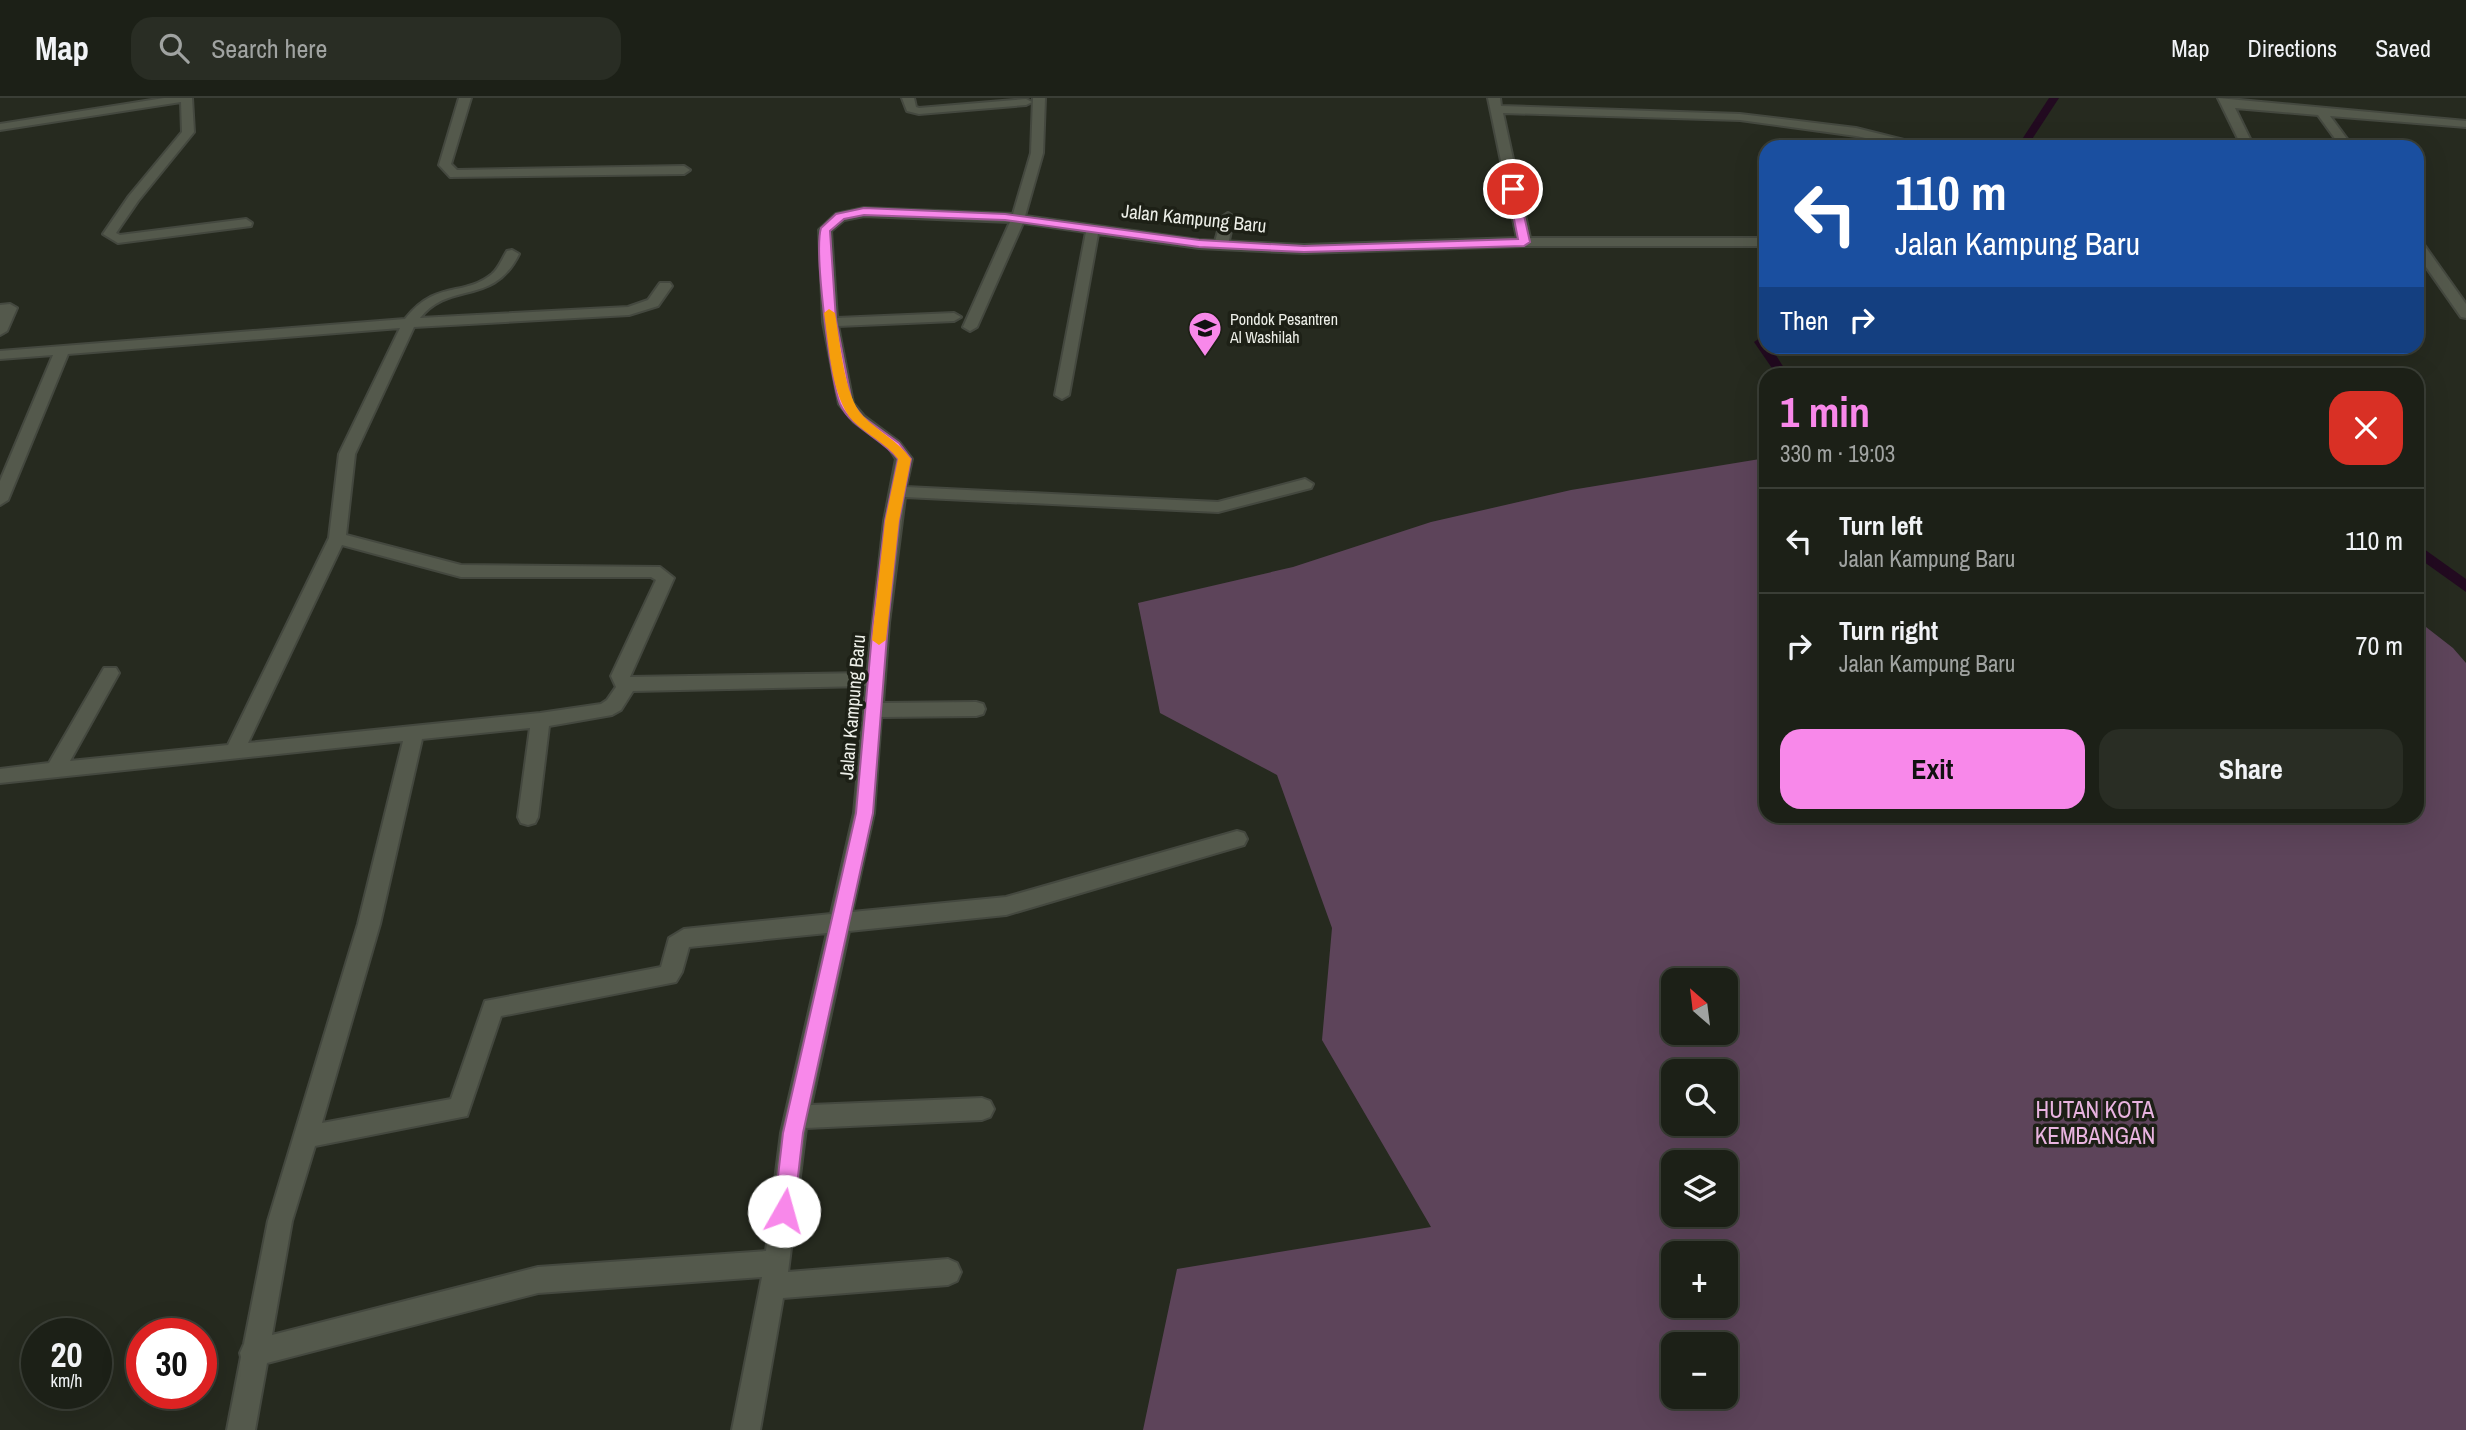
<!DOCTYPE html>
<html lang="en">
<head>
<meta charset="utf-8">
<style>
  :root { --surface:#1c2017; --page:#292d24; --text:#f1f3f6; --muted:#a0a3a1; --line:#3a3e36; --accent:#f888ea }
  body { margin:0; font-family:"Archivo Narrow",sans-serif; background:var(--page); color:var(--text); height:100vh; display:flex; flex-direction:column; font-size:26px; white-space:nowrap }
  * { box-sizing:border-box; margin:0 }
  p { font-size:23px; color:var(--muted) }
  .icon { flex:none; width:38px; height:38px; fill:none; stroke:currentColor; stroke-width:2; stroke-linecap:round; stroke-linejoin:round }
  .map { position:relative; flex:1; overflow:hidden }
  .drawer { position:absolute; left:1759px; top:270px; width:665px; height:455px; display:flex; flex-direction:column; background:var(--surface); border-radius:21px; box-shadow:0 7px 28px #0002,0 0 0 2px var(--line) }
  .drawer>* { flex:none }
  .banner { position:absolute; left:1759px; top:42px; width:665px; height:214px; border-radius:21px; box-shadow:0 7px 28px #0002,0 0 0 2px var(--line); background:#1a4fa0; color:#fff; overflow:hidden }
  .needle { width:46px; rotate:332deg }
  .tools { position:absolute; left:1661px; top:870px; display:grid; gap:14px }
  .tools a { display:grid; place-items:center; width:77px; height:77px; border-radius:14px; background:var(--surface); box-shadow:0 7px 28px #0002,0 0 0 2px var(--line); font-size:35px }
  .speed { position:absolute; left:21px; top:1220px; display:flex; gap:14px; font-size:35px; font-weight:700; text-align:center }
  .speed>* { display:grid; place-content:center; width:91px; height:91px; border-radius:50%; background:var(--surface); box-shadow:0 7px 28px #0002,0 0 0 2px var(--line); line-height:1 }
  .speed small { font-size:18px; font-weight:400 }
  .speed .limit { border:10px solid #d22; background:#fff; color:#111 }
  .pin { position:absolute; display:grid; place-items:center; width:60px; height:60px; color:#fff; margin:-30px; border:4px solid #fff; border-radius:50%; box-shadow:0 2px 7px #0007 }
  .me { position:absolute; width:77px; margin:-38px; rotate:7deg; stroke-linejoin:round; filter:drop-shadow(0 0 5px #0008) }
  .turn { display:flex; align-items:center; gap:24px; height:147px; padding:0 21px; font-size:32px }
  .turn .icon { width:91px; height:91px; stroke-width:2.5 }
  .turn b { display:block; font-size:49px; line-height:60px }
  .then { display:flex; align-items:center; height:66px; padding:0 21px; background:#0003; gap:14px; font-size:26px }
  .round { display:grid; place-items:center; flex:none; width:74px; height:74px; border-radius:21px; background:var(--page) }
  .headline { display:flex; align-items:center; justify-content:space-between; height:119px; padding:0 21px }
  h1 { font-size:42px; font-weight:800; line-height:52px; color:var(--accent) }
  .action { display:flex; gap:14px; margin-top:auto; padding:14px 21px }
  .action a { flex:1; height:80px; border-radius:21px; background:var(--accent); color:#111; font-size:28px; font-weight:800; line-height:80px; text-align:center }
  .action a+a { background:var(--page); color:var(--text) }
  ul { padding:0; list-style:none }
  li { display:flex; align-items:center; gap:21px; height:105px; padding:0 21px; border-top:2px solid var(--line) }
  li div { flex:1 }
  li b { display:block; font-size:26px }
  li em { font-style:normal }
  header { display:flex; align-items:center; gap:42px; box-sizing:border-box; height:98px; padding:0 35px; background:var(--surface); border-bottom:2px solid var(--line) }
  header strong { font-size:33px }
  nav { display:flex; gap:38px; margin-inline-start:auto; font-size:24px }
  .search { width:490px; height:63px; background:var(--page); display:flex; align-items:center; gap:18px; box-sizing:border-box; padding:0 24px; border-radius:21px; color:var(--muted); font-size:26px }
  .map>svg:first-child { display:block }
</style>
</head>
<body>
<header>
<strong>Map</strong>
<div class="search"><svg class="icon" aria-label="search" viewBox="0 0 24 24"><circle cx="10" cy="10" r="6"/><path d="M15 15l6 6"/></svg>Search here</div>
<nav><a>Map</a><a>Directions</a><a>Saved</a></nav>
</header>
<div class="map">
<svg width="2466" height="1332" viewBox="0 0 2466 1332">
  <rect width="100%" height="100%" fill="#262a1f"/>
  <path fill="#5d445a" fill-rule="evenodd" d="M 1766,360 L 1766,718 L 2417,718 L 2417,522 L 2453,550 L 2466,565 L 2466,1332 L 1143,1332 L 1177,1171 L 1431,1129 L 1322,942 L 1332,830 L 1277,677 L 1160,615 L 1138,505 L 1293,469 L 1431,424 L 1571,392 ZM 1726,882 L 1726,934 L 1673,934 L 1673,882 ZM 1726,973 L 1726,1026 L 1673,1026 L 1673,973 ZM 1673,1064 L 1726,1064 L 1726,1116 L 1673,1116 ZM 1673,1155 L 1726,1155 L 1726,1208 L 1673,1208 ZM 1726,1246 L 1726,1298 L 1673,1298 L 1673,1246 Z"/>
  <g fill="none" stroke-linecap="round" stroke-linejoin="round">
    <g fill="#220a20" fill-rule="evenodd">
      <path d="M 2049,0 L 2059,0 L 2027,49 L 2017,49 Z"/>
      <path d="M 1766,236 L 1766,248 L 1770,248 L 1788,276 L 1776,276 L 1754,244 Z"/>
      <path d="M 2417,446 L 2466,481 L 2466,494 L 2417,459 Z"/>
    </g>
    <defs>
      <path id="service" d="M 1228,115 L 1234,119 L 1228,147 L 1221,151 L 1216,150 L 1214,147 L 1222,119 Z"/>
      <g id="minor">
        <path d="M 164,0 L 192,0 L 194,34 L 138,103 L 116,135 L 120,137 L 246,121 L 252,125 L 251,128 L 118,145 L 103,136 L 129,98 L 182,34 L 181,4 L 0,32 L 0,26 Z"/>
        <path d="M 459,0 L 471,0 L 451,66 L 457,72 L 684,68 L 690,72 L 684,76 L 450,79 L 439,67 Z"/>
        <path d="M 902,0 L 914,0 L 916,9 L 919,10 L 1026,1 L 1032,4 L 1026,7 L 919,16 L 907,13 Z"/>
        <path d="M 1033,0 L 1045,0 L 1043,55 L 1025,118 L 1199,142 L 1304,147 L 1517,140 L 1488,0 L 1500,0 L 1501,8 L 1740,16 L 1856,30 L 1932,49 L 1909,49 L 1856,38 L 1740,22 L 1503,15 L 1530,140 L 1766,140 L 1766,148 L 1524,148 L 1304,155 L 1199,150 L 1098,136 L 1069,297 L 1062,301 L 1055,297 L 1086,134 L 1023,125 L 977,229 L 970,233 L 963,229 L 1010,124 L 864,118 L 844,122 L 831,133 L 837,220 L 954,215 L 961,219 L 954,223 L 838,228 L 853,305 L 864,318 L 899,344 L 912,361 L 906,389 L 1218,404 L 1305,381 L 1313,386 L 1311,390 L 1218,414 L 905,399 L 889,525 L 883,605 L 976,604 L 983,606 L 985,611 L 983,616 L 976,618 L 881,619 L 874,715 L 852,814 L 1006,799 L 1237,733 L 1244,735 L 1247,741 L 1244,747 L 1237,749 L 1006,817 L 849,833 L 811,1007 L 982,1000 L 990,1003 L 994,1011 L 990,1019 L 982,1022 L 806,1030 L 788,1174 L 948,1161 L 957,1165 L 961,1174 L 957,1183 L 948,1187 L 783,1200 L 760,1332 L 732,1332 L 762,1179 L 538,1195 L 267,1265 L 255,1332 L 227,1332 L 241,1259 L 240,1255 L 244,1246 L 268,1123 L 358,826 L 403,643 L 0,685 L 0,671 L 49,665 L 104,570 L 116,570 L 119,575 L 70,663 L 228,647 L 329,440 L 339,356 L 400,230 L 68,256 L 8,402 L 0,407 L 0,383 L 53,257 L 0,261 L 0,253 L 405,221 C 437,181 462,200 492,176 C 499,170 502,161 507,153 L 512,152 L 519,156 C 493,209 450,182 420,220 L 628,209 L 648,202 L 660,185 L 670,185 L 672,188 L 658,208 L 629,217 L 414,229 L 355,356 L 346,437 L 461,467 L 660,469 L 674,480 L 630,579 L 867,575 L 884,423 L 896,361 L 889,350 L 854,324 L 839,306 L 823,224 L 819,132 L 836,116 L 864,110 L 1013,116 L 1031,55 ZM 342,447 L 461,479 L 651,479 L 656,482 L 611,578 L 616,589 L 607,602 L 601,606 L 540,615 L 248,645 ZM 866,588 L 854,715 L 831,816 L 684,831 L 669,840 L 661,869 L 485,903 L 451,1001 L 322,1025 L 380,826 L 422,641 L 530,630 L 518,719 L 521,725 L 528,727 L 535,725 L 538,719 L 549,628 L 612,617 L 621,612 L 633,593 ZM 827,835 L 781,1035 L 766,1153 L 538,1169 L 272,1237 L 292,1123 L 315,1048 L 467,1018 L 501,918 L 676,884 L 682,874 L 689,849 Z"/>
        <path d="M 2218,0 L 2466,23 L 2466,29 L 2330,18 L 2353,49 L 2341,49 L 2318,17 L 2235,10 L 2254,49 L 2242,49 Z"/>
        <path d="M 2417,143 L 2422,144 L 2466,206 L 2466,220 L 2461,219 L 2417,156 Z"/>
        <path d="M 10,206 L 17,210 L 7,233 L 0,237 L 0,207 Z"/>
      </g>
    </defs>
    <use href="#service" stroke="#44483f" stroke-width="4"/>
    <use href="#minor" stroke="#44483f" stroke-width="4"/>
    <use href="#service" fill="#54594c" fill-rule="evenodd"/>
    <use href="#minor" fill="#54594c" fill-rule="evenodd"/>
  </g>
  <path fill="#f888ea" stroke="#a15898" stroke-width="2" d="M 1513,88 L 1518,91 L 1530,144 L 1524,148 L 1304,154 L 1199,149 L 1005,122 L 864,117 L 844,121 L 830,133 L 836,222 L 852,305 L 863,319 L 899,345 L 911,361 L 899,423 L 888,525 L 873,715 L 803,1035 L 794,1113 L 791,1120 L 784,1123 L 777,1120 L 774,1113 L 783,1035 L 856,715 L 873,525 L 885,423 L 898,361 C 882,340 851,330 840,306 C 830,282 814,153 821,130 L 836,116 L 864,110 L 1005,116 L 1199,142 L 1304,148 L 1518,141 L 1508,91 Z"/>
  <path fill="#f59e0b" d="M 829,211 L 835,215 C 840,242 844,299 863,318 C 879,334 897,342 911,361 L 899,423 L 886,542 L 879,547 L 872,542 L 885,423 L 898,361 C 886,345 867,337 853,323 C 831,299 829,247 824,215 Z"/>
  <defs>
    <symbol id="school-pin" viewBox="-11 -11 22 30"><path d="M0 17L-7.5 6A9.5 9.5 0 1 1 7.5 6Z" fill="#f888ea" stroke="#1d2016"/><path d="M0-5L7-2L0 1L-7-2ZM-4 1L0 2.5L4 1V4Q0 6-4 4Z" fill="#111"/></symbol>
  </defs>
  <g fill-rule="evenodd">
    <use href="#school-pin" x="1186" y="211" width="38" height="52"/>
  </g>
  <g text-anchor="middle" stroke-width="7" stroke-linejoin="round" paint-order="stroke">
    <g font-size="16" fill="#edefe8" stroke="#1d2016" text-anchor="start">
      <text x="1230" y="227">Pondok Pesantren<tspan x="1230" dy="18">Al Washilah</tspan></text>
    </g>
    <g font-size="19" fill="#edefe8" stroke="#1d2016">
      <text transform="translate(1194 120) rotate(6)" y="7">Jalan Kampung Baru</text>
      <text transform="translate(852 609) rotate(-85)" y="7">Jalan Kampung Baru</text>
    </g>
    <g font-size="23" fill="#e9b4e0" stroke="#1d2016">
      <text x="2095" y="1020">HUTAN KOTA<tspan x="2095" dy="26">KEMBANGAN</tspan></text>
    </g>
  </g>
</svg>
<div class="tools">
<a><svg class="needle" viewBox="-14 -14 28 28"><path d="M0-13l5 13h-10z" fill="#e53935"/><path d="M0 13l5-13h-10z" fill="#a0a3a1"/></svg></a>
<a><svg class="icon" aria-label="search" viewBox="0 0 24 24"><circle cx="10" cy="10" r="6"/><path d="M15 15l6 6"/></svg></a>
<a><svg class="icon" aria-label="layers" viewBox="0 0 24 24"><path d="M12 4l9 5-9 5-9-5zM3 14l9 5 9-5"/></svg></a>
<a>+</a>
<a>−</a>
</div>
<div class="speed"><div>20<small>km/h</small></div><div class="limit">30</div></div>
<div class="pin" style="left:1513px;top:91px;background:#d93025"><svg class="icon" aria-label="arrive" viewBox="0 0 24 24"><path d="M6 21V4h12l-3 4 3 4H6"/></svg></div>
<svg class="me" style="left:784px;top:1113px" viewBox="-20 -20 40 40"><circle r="19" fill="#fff"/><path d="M0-13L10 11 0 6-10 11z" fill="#f888ea"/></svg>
<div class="banner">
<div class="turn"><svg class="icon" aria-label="left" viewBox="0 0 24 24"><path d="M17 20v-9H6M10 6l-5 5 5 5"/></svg><div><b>110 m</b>Jalan Kampung Baru</div></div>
<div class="then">Then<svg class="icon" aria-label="right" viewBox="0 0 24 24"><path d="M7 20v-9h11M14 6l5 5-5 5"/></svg></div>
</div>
<section class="drawer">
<div class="headline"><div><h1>1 min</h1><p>330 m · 19:03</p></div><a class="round" style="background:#d93025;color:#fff"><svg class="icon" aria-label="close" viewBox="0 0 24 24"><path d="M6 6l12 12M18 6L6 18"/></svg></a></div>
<ul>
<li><svg class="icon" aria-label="left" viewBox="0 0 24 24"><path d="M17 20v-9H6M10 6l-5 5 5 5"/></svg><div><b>Turn left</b><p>Jalan Kampung Baru</p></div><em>110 m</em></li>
<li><svg class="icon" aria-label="right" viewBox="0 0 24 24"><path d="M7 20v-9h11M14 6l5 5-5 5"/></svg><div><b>Turn right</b><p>Jalan Kampung Baru</p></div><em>70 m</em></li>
</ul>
<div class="action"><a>Exit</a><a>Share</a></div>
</section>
</div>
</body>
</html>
